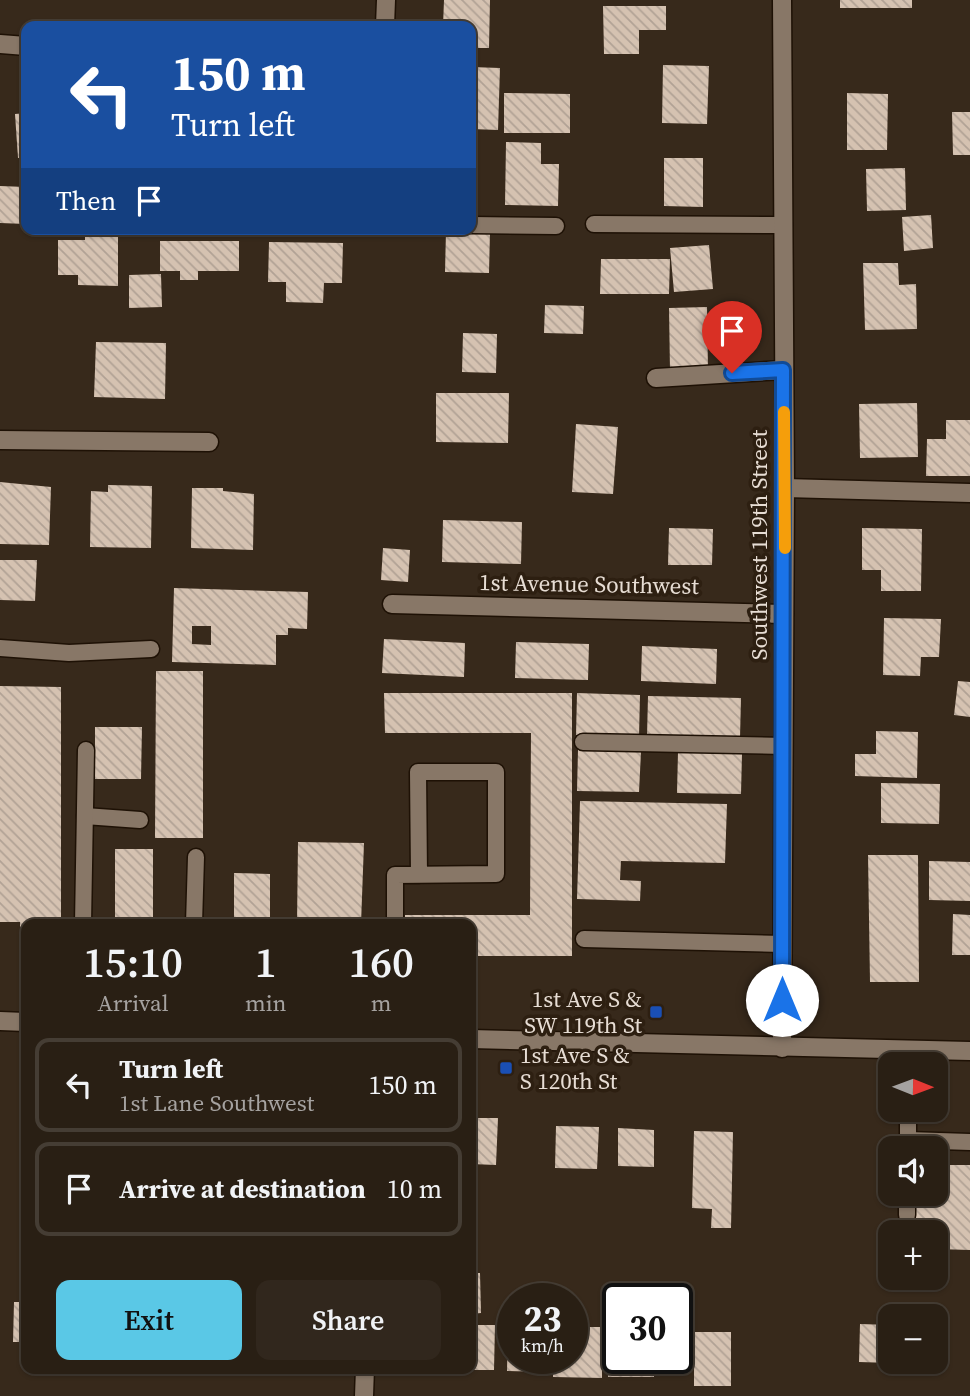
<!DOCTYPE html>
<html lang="en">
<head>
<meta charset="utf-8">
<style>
  :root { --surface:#291f14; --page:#31271d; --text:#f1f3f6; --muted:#a5a2a0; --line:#453d34; --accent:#5ac8e6 }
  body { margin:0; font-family:"Source Serif 4",serif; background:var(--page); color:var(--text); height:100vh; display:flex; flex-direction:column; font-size:26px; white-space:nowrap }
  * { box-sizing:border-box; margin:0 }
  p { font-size:23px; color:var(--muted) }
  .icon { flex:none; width:38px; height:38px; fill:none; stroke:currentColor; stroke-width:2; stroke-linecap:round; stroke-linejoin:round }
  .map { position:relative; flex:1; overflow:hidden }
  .side { position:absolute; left:21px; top:919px; width:455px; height:455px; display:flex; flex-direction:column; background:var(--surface); border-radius:14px; box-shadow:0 2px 5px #0004,0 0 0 2px var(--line) }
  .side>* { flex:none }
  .guide { position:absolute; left:21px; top:21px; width:455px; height:214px; border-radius:14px; box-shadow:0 2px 5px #0004,0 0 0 2px var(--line); background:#1a4fa0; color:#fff; overflow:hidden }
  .needle { width:46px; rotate:91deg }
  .fabs { position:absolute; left:878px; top:1052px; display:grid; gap:14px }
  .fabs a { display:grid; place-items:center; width:70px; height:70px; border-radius:14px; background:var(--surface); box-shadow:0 2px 5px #0004,0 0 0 2px var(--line); font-size:35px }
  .speed { position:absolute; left:497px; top:1283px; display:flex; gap:14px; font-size:35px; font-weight:700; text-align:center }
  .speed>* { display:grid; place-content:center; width:91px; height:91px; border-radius:50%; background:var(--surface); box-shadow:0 2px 5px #0004,0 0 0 2px var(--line); line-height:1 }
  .speed small { font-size:18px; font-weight:400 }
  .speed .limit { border:4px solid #111; border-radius:10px; background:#fff; color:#111 }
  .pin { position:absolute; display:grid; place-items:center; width:60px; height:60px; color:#fff; margin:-72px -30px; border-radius:50% 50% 50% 0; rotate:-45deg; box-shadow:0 0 7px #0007 }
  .pin .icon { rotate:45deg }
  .me { position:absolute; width:77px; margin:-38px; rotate:0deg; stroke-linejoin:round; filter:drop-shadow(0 0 5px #0008) }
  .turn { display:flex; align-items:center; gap:24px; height:147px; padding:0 35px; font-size:32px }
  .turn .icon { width:91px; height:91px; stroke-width:2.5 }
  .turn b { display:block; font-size:49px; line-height:60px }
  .then { display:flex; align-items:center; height:66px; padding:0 35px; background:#0003; gap:14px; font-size:26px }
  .eta { display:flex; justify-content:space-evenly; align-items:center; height:119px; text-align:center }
  .eta b { font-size:42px; font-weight:600; line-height:49px }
  .cta { display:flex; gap:14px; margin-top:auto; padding:14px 35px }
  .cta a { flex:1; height:80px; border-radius:14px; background:var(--accent); color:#111; font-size:28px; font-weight:600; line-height:80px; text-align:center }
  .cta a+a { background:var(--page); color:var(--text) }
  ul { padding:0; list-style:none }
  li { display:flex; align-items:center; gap:21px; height:94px; margin:0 14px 10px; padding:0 21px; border:4px solid var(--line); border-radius:14px }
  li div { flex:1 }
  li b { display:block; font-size:26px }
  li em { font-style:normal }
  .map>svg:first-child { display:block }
</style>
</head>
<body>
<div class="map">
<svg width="970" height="1396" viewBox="0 0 970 1396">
  <defs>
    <pattern id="building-back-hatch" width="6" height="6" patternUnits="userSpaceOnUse" patternTransform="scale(1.75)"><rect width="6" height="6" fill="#d5c2b1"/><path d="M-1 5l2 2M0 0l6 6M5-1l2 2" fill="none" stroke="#b1a295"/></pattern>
  </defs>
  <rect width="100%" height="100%" fill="#37291b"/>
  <g fill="url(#building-back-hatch)" fill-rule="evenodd">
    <path d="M 444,0 L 490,0 L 489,48 L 471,48 L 471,26 L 443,26 Z"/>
    <rect x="840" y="0" width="72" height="8"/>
    <path d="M 603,6 L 666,6 L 666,30 L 639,30 L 639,54 L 604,54 Z"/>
    <path d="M 663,65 L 709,66 L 707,124 L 662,123 Z"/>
    <path d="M 471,67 L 500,68 L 498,130 L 471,129 Z"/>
    <path d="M 504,93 L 570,94 L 570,133 L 504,133 Z"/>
    <path d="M 847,93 L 888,94 L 887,150 L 847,150 Z"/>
    <path d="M 952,112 L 970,112 L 970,155 L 953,155 Z"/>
    <path d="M 26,113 L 26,157 L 18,158 L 15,114 Z"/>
    <path d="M 506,142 L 541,143 L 541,164 L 559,164 L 558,206 L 505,205 Z"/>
    <path d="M 664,158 L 703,158 L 703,207 L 664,206 Z"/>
    <path d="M 905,168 L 906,210 L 867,211 L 866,169 Z"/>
    <path d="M 0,186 L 26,187 L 26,224 L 0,223 Z"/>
    <path d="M 931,215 L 933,248 L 904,251 L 902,217 Z"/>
    <path d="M 85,229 L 118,229 L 118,286 L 78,285 L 78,275 L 58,275 L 58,240 L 85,240 Z"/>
    <path d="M 446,231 L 490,232 L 489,273 L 445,272 Z"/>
    <path d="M 160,241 L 239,241 L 239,271 L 198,271 L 198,280 L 180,280 L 180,271 L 160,271 Z"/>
    <path d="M 269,242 L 343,243 L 342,283 L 324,283 L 323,303 L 286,302 L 286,282 L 268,282 Z"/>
    <path d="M 709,245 L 713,289 L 674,292 L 670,248 Z"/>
    <path d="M 601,259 L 670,259 L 669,294 L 600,294 Z"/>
    <path d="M 863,263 L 898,263 L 899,285 L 916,284 L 917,329 L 865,330 Z"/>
    <path d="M 161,274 L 162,307 L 129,308 L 129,275 Z"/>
    <path d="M 545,305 L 584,306 L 583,334 L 544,333 Z"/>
    <path d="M 707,307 L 708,371 L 670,372 L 669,308 Z"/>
    <path d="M 463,333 L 497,334 L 496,373 L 462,372 Z"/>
    <path d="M 96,342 L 166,343 L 165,399 L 94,397 Z"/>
    <path d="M 436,393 L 509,393 L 508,443 L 436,442 Z"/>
    <path d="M 917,403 L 918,457 L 860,458 L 859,404 Z"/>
    <path d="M 946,420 L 970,420 L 970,476 L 926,476 L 927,439 L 946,439 Z"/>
    <path d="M 576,424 L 618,427 L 613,494 L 572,492 Z"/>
    <path d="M 0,482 L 51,487 L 49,545 L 0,544 Z"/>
    <path d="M 108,485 L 152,486 L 151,548 L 90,547 L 91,491 L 108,492 Z"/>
    <path d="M 192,488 L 223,488 L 223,491 L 254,494 L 253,550 L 191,548 Z"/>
    <path d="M 443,520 L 522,522 L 521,564 L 442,562 Z"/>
    <path d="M 669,528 L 713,529 L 712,565 L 668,565 Z"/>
    <path d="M 862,528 L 922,529 L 921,591 L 881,591 L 881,570 L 862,570 Z"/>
    <path d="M 383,548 L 410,550 L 408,582 L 381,580 Z"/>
    <path d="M 0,560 L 37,560 L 35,601 L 0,600 Z"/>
    <path d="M 174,588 L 308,592 L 307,629 L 288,628 L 288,635 L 276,635 L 276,665 L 172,662 ZM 192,626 L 211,626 L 211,645 L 192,644 Z"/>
    <path d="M 884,618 L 941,619 L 939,657 L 921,657 L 920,676 L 883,675 Z"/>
    <path d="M 384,639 L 465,643 L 464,677 L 382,673 Z"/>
    <path d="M 516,642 L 589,644 L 588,680 L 515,678 Z"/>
    <path d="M 642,646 L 717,649 L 716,684 L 641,681 Z"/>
    <path d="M 156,671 L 203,671 L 203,838 L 155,838 Z"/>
    <path d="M 958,681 L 970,682 L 970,717 L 954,715 Z"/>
    <path d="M 0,686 L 61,687 L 61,924 L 26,924 L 26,941 L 20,940 L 20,922 L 0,922 Z"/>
    <path d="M 384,693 L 572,693 L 572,956 L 471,956 L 471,924 L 405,924 L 405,915 L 530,915 L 531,733 L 385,733 Z"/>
    <path d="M 577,693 L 640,695 L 639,737 L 576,735 Z"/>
    <path d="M 648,696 L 741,698 L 740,738 L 647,736 Z"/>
    <path d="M 95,727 L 142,727 L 141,779 L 95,779 Z"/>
    <path d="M 876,731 L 918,732 L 917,778 L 855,776 L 855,754 L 876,754 Z"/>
    <path d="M 578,750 L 641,752 L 639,792 L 577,791 Z"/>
    <path d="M 678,752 L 742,754 L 741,794 L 677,793 Z"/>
    <path d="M 881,783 L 940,784 L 939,824 L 881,823 Z"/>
    <path d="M 580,801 L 727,804 L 725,863 L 621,861 L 620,880 L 641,881 L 640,901 L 577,899 Z"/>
    <path d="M 298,842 L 364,843 L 361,924 L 297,924 Z"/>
    <rect x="115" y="849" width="38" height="75"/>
    <path d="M 868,855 L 918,855 L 919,982 L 870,982 Z"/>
    <path d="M 929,861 L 970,862 L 970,901 L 929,900 Z"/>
    <path d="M 234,873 L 270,874 L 270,924 L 234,924 Z"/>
    <path d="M 953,914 L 970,915 L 970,955 L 952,955 Z"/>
    <path d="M 23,1103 L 26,1104 L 26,1172 L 21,1172 Z"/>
    <path d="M 471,1118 L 498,1118 L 496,1165 L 471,1164 Z"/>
    <path d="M 556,1126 L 599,1127 L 597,1169 L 555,1168 Z"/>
    <path d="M 618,1128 L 654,1130 L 654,1167 L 618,1166 Z"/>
    <path d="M 694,1131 L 733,1132 L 731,1228 L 711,1228 L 712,1209 L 692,1208 Z"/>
    <path d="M 936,1165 L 970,1165 L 970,1250 L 936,1249 L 936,1232 L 915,1232 L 916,1194 L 936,1194 Z"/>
    <path d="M 471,1273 L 480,1273 L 481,1313 L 471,1314 Z"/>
    <path d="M 14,1302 L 26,1302 L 26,1342 L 13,1342 Z"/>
    <path d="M 508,1316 L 513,1317 L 513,1358 L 544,1358 L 544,1372 L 507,1371 Z"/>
    <path d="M 860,1324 L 891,1325 L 891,1363 L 859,1362 Z"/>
    <path d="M 471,1325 L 495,1325 L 494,1370 L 471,1370 Z"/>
    <path d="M 572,1327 L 602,1327 L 602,1378 L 553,1377 L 553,1358 L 572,1358 Z"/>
    <path d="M 609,1330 L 618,1330 L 618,1358 L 654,1358 L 654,1377 L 608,1377 Z"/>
    <rect x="694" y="1332" width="37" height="54"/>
  </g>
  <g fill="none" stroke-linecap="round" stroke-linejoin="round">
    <defs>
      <g id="service">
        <path d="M 594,224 L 784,225"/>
        <path d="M 471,225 L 556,226"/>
        <path d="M 0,648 L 69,653 L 151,649"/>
        <path d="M 583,742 L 784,746"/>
        <path d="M 85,816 L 140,820"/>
        <path d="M 83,924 L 86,750"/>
        <path d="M 194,924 L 196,857"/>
        <path d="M 395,924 L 395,875 L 496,874 L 496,772 L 418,772 L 419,875"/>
        <path d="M 584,939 L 782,944"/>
        <path d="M 908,1140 L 970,1142"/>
        <path d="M 908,1148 L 908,1110"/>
        <path d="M 907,1215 L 907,1194"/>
      </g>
      <g id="minor">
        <path d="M 782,0 L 785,488 L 782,1048"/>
        <path d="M 385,26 L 386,0"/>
        <path d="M 0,44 L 26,46"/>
        <path d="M 656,378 L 783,370"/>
        <path d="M 0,440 L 209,442"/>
        <path d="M 785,488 L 970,493"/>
        <path d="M 392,604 L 784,614"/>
        <path d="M 364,1396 L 365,1368"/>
      </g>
      <g id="secondary">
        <path d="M 0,1021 L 26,1022"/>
        <path d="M 471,1039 L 970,1051"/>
      </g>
    </defs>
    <use href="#service" stroke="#1e1105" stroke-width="19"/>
    <use href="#minor" stroke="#1e1105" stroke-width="21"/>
    <use href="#secondary" stroke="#1e1105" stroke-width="21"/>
    <use href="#service" stroke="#887767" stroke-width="16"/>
    <use href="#minor" stroke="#887767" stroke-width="18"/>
    <use href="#secondary" stroke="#887767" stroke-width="18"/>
  </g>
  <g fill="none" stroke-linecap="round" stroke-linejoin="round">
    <defs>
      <path id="route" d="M 732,373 L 783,370 L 782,1000"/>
    </defs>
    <use href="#route" stroke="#114b97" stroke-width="18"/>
    <use href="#route" stroke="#1a73e8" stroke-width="12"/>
    <path stroke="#f59e0b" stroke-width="12" d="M 784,412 L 785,548"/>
  </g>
  <g fill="#1a4fb4" stroke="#2d1f11" stroke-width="2.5">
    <rect x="649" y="1005" width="14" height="14" rx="3.5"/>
    <rect x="499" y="1061" width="14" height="14" rx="3.5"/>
  </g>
  <g text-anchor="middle" stroke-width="7" stroke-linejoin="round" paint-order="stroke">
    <g font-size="23" fill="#e7ddd4" stroke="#2d1f11">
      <text transform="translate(759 545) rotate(-90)" y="8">Southwest 119th Street</text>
      <text transform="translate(589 584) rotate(1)" y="8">1st Avenue Southwest</text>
    </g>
    <g font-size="23" fill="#e7ddd4" stroke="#2d1f11" text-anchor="end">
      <text x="642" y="1007">1st Ave S &amp;<tspan x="642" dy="26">SW 119th St</tspan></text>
      <text x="520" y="1063" text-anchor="start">1st Ave S &amp;<tspan x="520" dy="26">S 120th St</tspan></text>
    </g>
  </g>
</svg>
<div class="fabs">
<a><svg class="needle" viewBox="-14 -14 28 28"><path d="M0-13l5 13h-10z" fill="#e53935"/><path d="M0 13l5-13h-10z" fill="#a5a2a0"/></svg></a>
<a><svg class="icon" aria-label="sound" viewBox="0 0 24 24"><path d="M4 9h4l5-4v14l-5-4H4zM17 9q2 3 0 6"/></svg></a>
<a>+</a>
<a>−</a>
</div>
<div class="speed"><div>23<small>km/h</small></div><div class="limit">30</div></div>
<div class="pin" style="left:732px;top:373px;background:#d93025"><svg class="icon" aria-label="arrive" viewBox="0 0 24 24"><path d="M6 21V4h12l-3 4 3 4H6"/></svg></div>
<svg class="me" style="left:782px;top:1000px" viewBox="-20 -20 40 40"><circle r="19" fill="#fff"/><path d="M0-13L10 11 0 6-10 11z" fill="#1a73e8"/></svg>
<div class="guide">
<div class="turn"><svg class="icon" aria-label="left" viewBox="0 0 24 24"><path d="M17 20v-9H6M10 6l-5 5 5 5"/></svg><div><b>150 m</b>Turn left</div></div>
<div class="then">Then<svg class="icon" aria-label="arrive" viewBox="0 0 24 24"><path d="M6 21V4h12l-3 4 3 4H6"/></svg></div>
</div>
<section class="side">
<div class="eta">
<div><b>15:10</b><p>Arrival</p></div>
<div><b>1</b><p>min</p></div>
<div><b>160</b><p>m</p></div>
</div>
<ul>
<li><svg class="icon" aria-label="left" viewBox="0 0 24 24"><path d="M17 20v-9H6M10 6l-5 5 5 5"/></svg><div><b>Turn left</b><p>1st Lane Southwest</p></div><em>150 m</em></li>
<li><svg class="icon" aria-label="arrive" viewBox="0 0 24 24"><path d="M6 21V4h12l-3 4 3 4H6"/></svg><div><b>Arrive at destination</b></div><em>10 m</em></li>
</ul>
<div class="cta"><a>Exit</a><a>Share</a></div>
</section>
</div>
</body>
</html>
